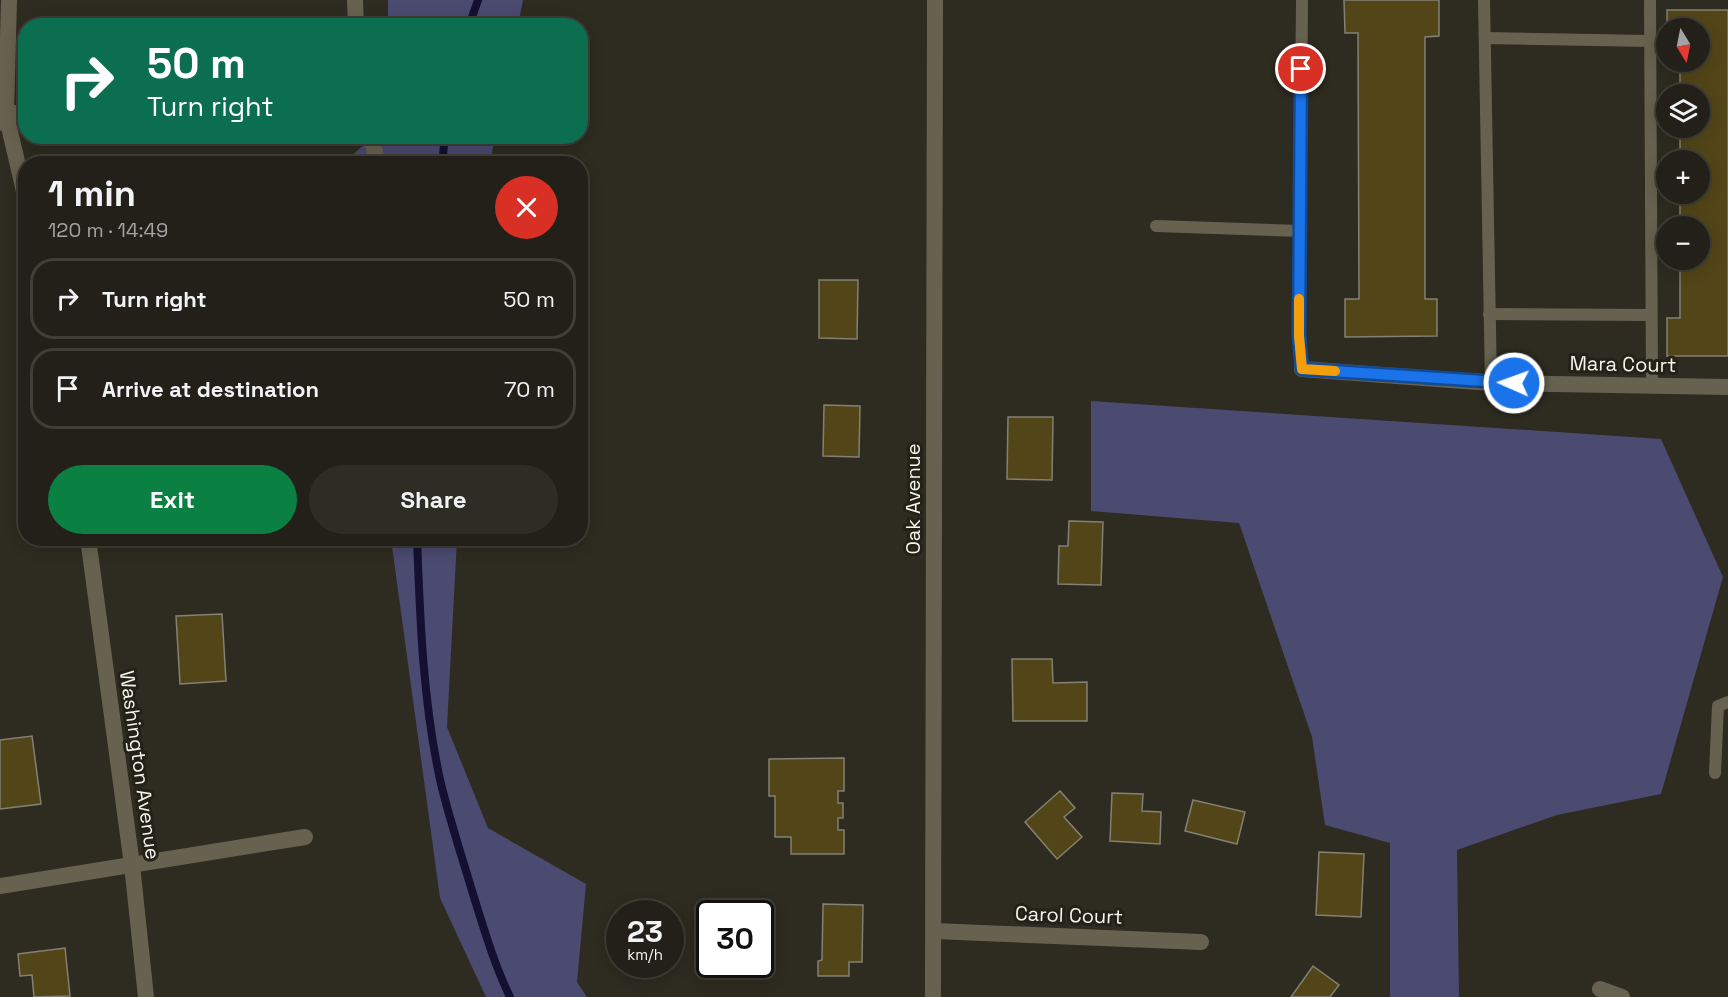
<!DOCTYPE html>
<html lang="en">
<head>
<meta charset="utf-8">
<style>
  :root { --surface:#222018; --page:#2e2d25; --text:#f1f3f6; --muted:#a2a3a2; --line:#3f3e37; --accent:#0b8043 }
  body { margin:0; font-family:"Space Grotesk",sans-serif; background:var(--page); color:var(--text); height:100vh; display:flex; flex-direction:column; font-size:22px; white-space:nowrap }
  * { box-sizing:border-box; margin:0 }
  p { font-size:20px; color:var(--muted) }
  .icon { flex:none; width:33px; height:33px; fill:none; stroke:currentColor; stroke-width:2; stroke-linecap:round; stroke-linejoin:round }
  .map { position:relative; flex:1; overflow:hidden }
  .panel { position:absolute; left:18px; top:156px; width:570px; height:390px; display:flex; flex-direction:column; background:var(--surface); border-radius:24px; box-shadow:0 3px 15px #0003,0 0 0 2px var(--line) }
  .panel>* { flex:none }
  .top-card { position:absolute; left:18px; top:18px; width:570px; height:126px; border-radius:24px; box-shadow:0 3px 15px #0003,0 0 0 2px var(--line); background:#0b6e4f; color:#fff; overflow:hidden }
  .needle { width:39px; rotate:170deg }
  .tools { position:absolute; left:1656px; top:18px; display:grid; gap:12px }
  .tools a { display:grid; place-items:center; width:54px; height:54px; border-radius:50%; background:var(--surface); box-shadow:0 3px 15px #0003,0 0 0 2px var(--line); font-size:30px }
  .speed { position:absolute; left:606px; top:900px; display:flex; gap:12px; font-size:30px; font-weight:700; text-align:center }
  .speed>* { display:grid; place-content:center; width:78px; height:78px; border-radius:50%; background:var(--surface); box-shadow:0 3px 15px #0003,0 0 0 2px var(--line); line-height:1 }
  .speed small { font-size:15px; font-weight:400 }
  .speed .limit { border:3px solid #111; border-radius:9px; background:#fff; color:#111 }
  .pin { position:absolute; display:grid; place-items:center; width:51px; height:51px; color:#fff; margin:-26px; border:3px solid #fff; border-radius:50%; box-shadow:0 2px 6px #0007 }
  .me { position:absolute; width:66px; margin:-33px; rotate:272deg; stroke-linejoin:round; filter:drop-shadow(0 0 4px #0008) }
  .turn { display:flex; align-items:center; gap:21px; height:126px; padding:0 30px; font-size:27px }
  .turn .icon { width:78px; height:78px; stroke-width:2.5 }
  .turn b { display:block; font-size:42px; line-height:51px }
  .round { display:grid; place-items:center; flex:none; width:63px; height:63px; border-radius:32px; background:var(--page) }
  .headline { display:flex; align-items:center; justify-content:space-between; height:102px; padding:0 30px }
  h1 { font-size:36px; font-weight:800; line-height:45px }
  .button { display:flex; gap:12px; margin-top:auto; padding:12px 30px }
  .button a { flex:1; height:69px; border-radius:36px; background:var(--accent); color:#fff; font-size:24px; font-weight:800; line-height:69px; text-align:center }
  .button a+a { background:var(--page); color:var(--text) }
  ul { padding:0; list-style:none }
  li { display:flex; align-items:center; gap:18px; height:81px; margin:0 12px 9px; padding:0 18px; border:3px solid var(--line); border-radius:24px }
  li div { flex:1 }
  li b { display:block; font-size:22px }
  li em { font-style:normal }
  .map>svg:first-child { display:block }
</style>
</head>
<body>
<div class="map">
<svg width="1728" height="997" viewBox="0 0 1728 997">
  <rect width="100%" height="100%" fill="#2e2b20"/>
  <g fill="#4b4a70">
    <path d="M 388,0 L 523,0 L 518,25 L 388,26 Z"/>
    <path d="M 373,137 L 495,137 L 490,163 L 342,164 Z"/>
    <path d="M 1091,401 L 1661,439 L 1723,577 L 1661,794 L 1557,815 L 1457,850 L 1459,997 L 1390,997 L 1390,843 L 1325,825 L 1312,737 L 1239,523 L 1091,511 Z"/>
    <path d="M 391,539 L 457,539 L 447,727 L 488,828 L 586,884 L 577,982 L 587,997 L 486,997 L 440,898 Z"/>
  </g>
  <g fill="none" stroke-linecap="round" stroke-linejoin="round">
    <g stroke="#141032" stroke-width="8">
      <path d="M 469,26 L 478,0"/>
      <path d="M 442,164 L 445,136"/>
      <path d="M 417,538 C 420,620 423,704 441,784 C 450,821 462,857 473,894 C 484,929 494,964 510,997"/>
    </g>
  </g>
  <g fill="#524618" stroke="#838074" stroke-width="1.5">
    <path d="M 1344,0 L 1439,0 L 1439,36 L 1425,37 L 1425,299 L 1437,299 L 1437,336 L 1345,337 L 1345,299 L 1359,299 L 1358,33 L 1345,33 Z"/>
    <path d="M 1667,10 L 1728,10 L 1728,356 L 1667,356 L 1667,318 L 1680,318 L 1680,260 L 1700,260 L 1700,226 L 1680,226 L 1680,194 L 1700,194 L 1700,160 L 1680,160 L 1680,128 L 1700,128 L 1700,94 L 1680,94 L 1680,62 L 1700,62 L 1700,28 L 1667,28 Z"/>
    <path d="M 819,280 L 858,280 L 857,339 L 819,338 Z"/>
    <path d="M 824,405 L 860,406 L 859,457 L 823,456 Z"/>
    <path d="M 1008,417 L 1053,417 L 1052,480 L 1007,479 Z"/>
    <path d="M 1069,521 L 1103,522 L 1101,585 L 1058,584 L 1059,546 L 1068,546 Z"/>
    <path d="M 222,614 L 226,681 L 180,684 L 176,616 Z"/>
    <path d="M 1012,659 L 1052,659 L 1053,683 L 1087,682 L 1087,721 L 1013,721 Z"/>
    <path d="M 32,736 L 41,804 L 0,809 L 0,740 Z"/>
    <path d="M 844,758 L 844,791 L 838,791 L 838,803 L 843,803 L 843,818 L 838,818 L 838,830 L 844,830 L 844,854 L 791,854 L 791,837 L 775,837 L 775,796 L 769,796 L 769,759 Z"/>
    <path d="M 1060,791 L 1075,808 L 1064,817 L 1082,837 L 1057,859 L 1025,822 Z"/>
    <path d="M 1112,793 L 1143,794 L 1142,811 L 1161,812 L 1160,844 L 1110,841 Z"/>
    <path d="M 1193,800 L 1245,812 L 1237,844 L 1185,831 Z"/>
    <path d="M 1319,852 L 1364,854 L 1361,917 L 1316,915 Z"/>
    <path d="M 823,904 L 863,905 L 862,962 L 849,962 L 849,976 L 818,976 L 818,961 L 822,960 Z"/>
    <path d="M 65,948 L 70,996 L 34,997 L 32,975 L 20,976 L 18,954 Z"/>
    <path d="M 1313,966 L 1339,985 L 1330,997 L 1291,997 Z"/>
  </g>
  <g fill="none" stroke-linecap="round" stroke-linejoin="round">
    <g stroke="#67624f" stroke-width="12">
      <path d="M 1302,0 L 1299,336 L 1302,369"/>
      <path d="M 1484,0 L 1491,383"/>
      <path d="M 1650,0 L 1652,386"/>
      <path d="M 1485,38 L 1650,41"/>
      <path d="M 1156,226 L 1300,231"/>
      <path d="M 1489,314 L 1651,315"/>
      <path d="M 1715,773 L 1718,706 L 1728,702"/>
    </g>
    <g stroke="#67624f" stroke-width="16">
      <path d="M 9,0 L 6,114 L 26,200"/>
      <path d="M 355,0 L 356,26"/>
      <path d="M 3,123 L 6,114 L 26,112"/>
      <path d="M 371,136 L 378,164"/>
      <path d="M 1302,369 L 1491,383 L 1728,387"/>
      <path d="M 88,538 L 132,865 L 146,997"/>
      <path d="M 0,886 L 305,837"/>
      <path d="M 934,931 L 1201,942"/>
      <path d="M 1600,989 L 1622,997"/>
      <path d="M 933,997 L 935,0"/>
    </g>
  </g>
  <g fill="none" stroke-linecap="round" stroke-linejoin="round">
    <defs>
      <path id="route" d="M 1301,69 L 1299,336 L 1302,369 L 1514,383"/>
    </defs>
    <use href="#route" stroke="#114b97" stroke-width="15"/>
    <use href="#route" stroke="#1a73e8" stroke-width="10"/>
    <path stroke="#f59e0b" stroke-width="10" d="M 1299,299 L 1299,336 L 1302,369 L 1335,371"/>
  </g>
  <g text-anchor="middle" stroke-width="6" stroke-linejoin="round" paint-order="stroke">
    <g font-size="20" fill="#f5f4ed" stroke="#242117">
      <text transform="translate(1623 364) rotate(1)" y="7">Mara Court</text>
      <text transform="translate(913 499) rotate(-90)" y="7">Oak Avenue</text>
      <text transform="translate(140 765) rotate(82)" y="7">Washington Avenue</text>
      <text transform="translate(1069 915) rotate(2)" y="7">Carol Court</text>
    </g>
  </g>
</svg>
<div class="tools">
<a><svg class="needle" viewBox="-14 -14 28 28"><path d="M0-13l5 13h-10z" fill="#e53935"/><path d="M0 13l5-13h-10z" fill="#a2a3a2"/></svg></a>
<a><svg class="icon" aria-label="layers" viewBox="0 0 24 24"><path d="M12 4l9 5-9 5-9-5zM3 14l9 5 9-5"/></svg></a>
<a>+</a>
<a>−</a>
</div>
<div class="speed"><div>23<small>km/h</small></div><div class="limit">30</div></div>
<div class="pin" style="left:1301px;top:69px;background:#d93025"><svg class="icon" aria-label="arrive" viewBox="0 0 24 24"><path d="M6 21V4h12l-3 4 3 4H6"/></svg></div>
<svg class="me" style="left:1514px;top:383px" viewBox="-20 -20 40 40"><circle r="17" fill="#1a73e8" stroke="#fff" stroke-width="3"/><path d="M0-11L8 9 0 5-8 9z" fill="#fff"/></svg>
<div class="top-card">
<div class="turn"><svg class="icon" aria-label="right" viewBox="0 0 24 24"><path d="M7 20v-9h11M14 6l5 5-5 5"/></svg><div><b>50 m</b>Turn right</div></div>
</div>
<section class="panel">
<div class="headline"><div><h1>1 min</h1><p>120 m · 14:49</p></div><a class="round" style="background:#d93025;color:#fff"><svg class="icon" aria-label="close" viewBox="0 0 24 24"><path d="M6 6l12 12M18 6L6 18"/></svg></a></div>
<ul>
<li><svg class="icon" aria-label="right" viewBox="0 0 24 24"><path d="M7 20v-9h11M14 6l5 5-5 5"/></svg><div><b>Turn right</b></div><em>50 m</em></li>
<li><svg class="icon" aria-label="arrive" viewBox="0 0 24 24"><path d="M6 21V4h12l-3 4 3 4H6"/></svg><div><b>Arrive at destination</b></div><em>70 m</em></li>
</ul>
<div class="button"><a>Exit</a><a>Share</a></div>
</section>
</div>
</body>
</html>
